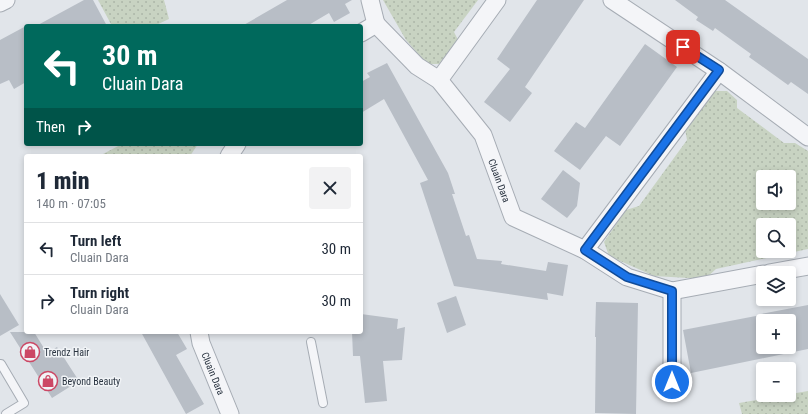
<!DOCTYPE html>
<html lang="en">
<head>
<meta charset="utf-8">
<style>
  :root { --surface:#fff; --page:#f2f2f3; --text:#1f2937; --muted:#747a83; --line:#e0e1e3 }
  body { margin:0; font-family:"Roboto Condensed",sans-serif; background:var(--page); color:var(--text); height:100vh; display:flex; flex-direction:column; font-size:15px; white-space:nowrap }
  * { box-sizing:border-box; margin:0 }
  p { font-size:13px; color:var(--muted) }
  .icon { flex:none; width:22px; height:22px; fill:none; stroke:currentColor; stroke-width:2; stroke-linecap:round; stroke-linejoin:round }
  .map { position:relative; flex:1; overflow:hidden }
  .details { position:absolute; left:24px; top:154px; width:339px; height:180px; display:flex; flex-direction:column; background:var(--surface); border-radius:4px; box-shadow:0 2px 6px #0003 }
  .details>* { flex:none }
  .top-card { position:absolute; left:24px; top:24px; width:339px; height:122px; border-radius:4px; box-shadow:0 2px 6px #0003; background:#00695c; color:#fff; overflow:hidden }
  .fabs { position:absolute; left:756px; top:170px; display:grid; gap:8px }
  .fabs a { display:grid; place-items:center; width:40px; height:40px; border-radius:4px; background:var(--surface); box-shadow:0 2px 6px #0003; font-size:20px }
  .pin { position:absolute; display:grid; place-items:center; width:34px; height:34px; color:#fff; margin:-17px; border-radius:8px; box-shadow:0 2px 6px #0006 }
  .me { position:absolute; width:44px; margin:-22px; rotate:0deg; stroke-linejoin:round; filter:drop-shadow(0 0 3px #0008) }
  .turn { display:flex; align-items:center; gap:14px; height:84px; padding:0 12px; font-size:18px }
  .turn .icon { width:52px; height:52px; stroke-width:2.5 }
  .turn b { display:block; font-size:28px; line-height:34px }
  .then { display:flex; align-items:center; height:38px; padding:0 12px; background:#0003; gap:8px; font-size:15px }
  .round { display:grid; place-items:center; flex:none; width:42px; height:42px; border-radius:4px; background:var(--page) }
  .head { display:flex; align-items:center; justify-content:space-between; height:68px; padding:0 12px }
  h1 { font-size:24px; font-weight:800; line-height:30px }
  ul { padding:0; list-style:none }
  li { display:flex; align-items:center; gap:12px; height:52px; padding:0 12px; border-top:1px solid var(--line) }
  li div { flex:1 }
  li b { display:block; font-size:15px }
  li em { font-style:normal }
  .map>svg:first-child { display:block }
</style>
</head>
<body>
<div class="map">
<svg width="808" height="414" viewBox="0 0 808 414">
  <defs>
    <pattern id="green-dots" width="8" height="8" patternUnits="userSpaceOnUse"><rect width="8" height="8" fill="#c8d3c2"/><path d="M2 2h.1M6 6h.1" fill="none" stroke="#acb6a8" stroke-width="1.8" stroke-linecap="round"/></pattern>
  </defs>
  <rect width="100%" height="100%" fill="#e1e5ea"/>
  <g fill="url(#green-dots)" fill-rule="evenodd">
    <path d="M 98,0 L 164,0 L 169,19 L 154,26 L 112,26 Z"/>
    <path d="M 383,0 L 478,0 L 454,32 L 458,40 L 439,64 L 427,64 L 406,40 Z"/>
    <path d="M 711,91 L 727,91 L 737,100 L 737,108 L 784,143 L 795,143 L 808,151 L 808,249 L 716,269 L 705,279 L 654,276 L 609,256 L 604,242 L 626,210 L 639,206 L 687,140 L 685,129 ZM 763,177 L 789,177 L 789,203 L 763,203 ZM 763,225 L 789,225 L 789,251 L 763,251 Z"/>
    <path d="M 122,144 L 198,144 L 190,156 L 104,156 L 103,154 Z"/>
    <path d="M 808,391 L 808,414 L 742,414 L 739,403 Z"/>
  </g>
  <g fill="#b8bec6" fill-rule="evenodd">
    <path d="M 84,0 L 93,0 L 107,26 L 36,26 Z"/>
    <path d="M 287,0 L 352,0 L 345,4 L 350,13 L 334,22 L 329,13 L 307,26 L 242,26 Z"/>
    <path d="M 537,0 L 584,0 L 525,87 L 532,93 L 510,122 L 484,102 L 510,69 L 497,59 Z"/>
    <path d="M 675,0 L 725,0 L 808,59 L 808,94 L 791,82 L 788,85 L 749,57 L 751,54 L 715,28 L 713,31 L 696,20 L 698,17 Z"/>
    <path d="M 26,26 L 26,82 L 14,89 L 9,80 L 0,84 L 0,40 Z"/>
    <path d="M 645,44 L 677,67 L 620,146 L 606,136 L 580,170 L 554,151 L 576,122 L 585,128 Z"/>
    <path d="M 387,63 L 448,173 L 455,194 L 452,194 L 466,236 L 469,235 L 477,259 L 502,261 L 501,264 L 546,271 L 548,262 L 568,265 L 563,296 L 547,293 L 548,300 L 454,286 L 420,183 L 428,180 L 384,99 L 361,113 L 361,82 L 370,77 L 367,73 Z"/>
    <path d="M 563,170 L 580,183 L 577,206 L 567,218 L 541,199 Z"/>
    <path d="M 0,294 L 19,325 L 0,336 Z"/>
    <path d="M 456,296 L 466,325 L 447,333 L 437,303 Z"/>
    <path d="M 596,302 L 638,303 L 636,414 L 595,413 L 596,337 L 595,337 Z"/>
    <path d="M 808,305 L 808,349 L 691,373 L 683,330 L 761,315 L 761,314 ZM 763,321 L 789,321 L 789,347 L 763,347 Z"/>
    <path d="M 361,314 L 398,319 L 397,329 L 405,327 L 402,360 L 383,361 L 387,401 L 365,403 L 360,356 L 353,356 L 352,332 L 361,332 Z"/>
    <path d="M 10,332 L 34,332 L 47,353 L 57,347 L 79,381 L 52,398 Z"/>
    <path d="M 141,332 L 177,332 L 187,349 L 176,355 L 204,404 L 186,414 Z"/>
  </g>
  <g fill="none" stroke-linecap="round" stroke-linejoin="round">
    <defs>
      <g id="service">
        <path d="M 311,342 L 323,403"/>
        <path d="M 0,364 L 1,364 L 24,403 L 6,414"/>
      </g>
      <g id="minor">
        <path d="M 370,0 L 376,24"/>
        <path d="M 612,0 L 719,71 L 808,137"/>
        <path d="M 0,3 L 6,0"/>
        <path id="s1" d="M 361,33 L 376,24 L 417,66 L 439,80 L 483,135 L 513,217 L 585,250 L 627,277 L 672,291 L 763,274"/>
        <path d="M 439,80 L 497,0"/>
        <path d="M 229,156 L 237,144"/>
        <path d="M 585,250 L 719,71"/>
        <path d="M 769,273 L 808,266"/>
        <path d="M 672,291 L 672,382"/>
        <path id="s2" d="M 199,332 L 201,343 L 230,414"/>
      </g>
    </defs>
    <use href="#service" stroke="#a6acb4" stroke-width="10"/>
    <use href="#minor" stroke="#a6acb4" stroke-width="19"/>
    <path stroke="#bfc3c8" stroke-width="2.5" stroke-dasharray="3 3" stroke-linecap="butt" d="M 159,156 L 162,156"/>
    <use href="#service" stroke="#f4f5f8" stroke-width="8"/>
    <use href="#minor" stroke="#f4f5f8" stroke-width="17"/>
  </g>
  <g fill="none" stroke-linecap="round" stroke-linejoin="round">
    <defs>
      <path id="route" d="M 672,382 L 672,291 L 627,277 L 585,250 L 719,70 L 683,47"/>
    </defs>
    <use href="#route" stroke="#114b97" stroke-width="10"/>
    <use href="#route" stroke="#1a73e8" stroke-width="7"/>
  </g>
  <defs>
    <symbol id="shop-ring" viewBox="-11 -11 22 22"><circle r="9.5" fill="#f1f4f7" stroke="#cc4865" stroke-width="1.5"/><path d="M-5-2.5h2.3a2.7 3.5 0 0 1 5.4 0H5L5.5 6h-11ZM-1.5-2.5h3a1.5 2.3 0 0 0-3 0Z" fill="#cc4865"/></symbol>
  </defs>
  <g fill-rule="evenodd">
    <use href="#shop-ring" x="19" y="341" width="22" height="22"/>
    <use href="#shop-ring" x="37" y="370" width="22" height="22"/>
  </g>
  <g text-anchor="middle" stroke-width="3" stroke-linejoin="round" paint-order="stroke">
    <g font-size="10" fill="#2a3441" stroke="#f1f4f7">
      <text dy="4" stroke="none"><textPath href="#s1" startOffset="221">Cluain Dara</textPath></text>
      <text dy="4" stroke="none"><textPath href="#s2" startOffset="44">Cluain Dara</textPath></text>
    </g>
    <g font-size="10" fill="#2a3441" stroke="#f1f4f7" text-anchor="start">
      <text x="44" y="356">Trendz Hair</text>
      <text x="62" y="385">Beyond Beauty</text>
    </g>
  </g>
</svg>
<div class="fabs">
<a><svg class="icon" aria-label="sound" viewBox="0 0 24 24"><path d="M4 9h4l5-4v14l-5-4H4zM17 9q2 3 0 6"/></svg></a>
<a><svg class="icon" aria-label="search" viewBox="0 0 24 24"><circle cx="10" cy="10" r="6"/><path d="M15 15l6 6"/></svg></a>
<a><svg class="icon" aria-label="layers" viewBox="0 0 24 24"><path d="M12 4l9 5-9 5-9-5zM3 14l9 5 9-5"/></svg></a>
<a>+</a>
<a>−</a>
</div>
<div class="pin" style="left:683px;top:47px;background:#d93025"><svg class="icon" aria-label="arrive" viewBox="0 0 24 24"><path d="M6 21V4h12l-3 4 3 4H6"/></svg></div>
<svg class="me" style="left:672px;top:382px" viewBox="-20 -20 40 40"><circle r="17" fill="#1a73e8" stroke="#fff" stroke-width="3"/><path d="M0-11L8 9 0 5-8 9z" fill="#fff"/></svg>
<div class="top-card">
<div class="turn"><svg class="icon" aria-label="left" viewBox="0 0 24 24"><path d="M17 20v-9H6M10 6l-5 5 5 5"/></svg><div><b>30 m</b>Cluain Dara</div></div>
<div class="then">Then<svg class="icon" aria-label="right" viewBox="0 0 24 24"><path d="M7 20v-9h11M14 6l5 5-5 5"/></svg></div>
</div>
<section class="details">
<div class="head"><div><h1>1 min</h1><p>140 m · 07:05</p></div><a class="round"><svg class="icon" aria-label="close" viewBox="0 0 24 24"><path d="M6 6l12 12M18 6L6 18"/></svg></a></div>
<ul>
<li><svg class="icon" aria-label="left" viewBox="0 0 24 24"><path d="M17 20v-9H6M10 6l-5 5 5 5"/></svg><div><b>Turn left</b><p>Cluain Dara</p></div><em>30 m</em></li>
<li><svg class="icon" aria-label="right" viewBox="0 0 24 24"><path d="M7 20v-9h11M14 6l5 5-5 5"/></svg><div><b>Turn right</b><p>Cluain Dara</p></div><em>30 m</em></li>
</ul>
</section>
</div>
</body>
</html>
